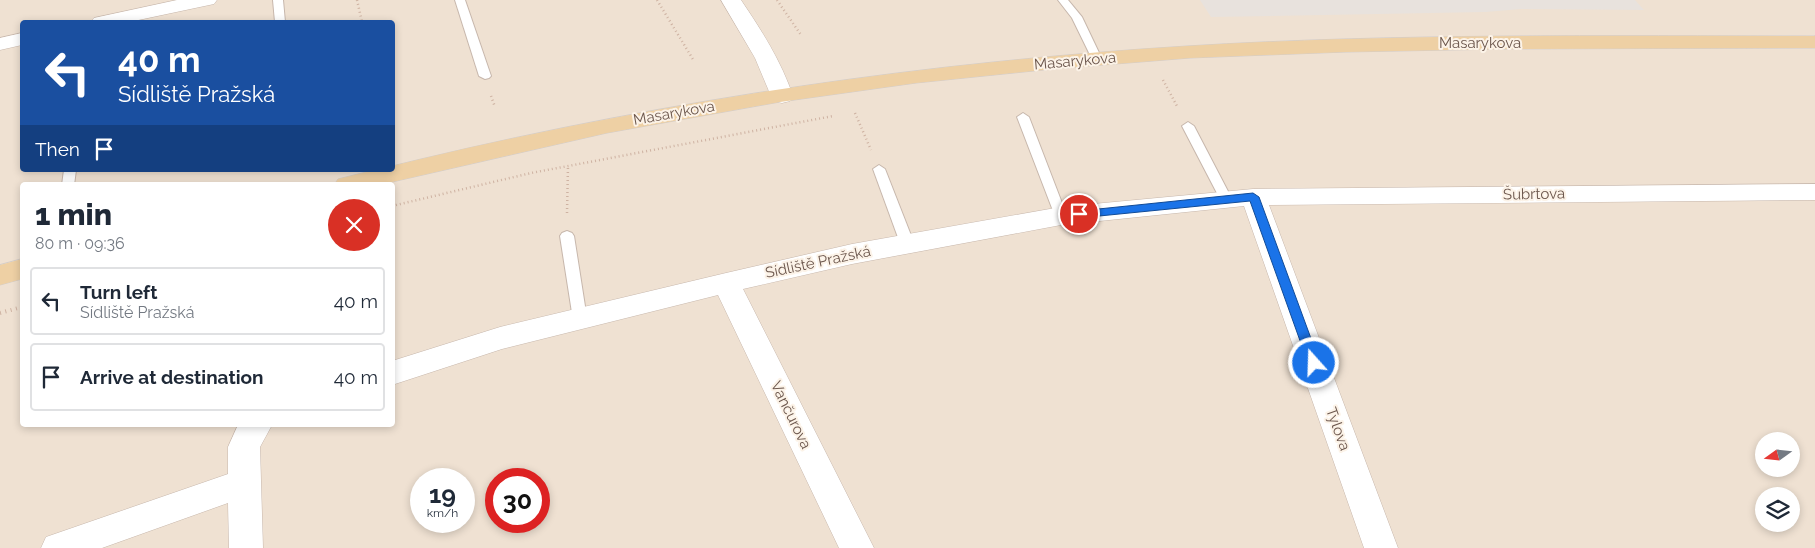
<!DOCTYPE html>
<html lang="en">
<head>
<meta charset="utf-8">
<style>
  :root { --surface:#fff; --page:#f6f6f7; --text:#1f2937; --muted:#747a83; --line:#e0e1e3 }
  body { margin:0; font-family:Raleway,sans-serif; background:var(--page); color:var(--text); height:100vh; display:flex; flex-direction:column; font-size:19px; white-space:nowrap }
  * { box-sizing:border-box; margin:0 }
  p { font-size:16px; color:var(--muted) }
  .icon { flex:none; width:28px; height:28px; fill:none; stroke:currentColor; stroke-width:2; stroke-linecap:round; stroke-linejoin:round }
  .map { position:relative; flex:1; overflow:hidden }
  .sheet { position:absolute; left:20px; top:182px; width:375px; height:245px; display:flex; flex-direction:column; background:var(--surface); border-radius:5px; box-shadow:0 2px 8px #0003 }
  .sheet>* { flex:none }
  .top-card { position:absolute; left:20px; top:20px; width:375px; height:152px; border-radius:5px; box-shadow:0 2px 8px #0003; background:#1a4fa0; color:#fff; overflow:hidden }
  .needle { width:32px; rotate:255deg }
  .tools { position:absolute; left:1755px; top:432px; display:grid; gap:10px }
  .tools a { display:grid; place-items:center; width:45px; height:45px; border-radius:50%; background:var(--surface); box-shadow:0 2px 8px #0003; font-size:25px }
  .speed { position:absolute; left:410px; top:468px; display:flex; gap:10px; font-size:25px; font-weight:700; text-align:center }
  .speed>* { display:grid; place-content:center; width:65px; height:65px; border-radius:50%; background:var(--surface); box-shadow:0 2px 8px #0003; line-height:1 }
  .speed small { font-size:12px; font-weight:400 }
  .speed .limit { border:8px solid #d22; background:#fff; color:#111 }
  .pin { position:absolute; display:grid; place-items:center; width:42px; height:42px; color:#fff; margin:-21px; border:2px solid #fff; border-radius:50%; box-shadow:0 1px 5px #0007 }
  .me { position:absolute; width:55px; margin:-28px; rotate:340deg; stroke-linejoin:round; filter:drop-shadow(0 0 4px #0008) }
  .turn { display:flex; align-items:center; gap:18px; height:105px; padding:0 15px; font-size:22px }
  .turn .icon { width:65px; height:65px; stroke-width:2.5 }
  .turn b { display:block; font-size:35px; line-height:42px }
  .then { display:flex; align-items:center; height:48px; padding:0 15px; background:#0003; gap:10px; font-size:19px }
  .round { display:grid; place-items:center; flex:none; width:52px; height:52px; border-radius:26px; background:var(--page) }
  .summary { display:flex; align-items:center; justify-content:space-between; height:85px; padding:0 15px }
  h1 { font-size:30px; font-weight:800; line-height:38px }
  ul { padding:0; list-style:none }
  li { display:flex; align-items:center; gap:15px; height:68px; margin:0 10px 8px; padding:0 5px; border:2px solid var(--line); border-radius:5px }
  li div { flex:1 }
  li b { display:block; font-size:19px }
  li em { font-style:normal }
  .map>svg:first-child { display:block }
</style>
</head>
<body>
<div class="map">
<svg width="1815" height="548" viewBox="0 0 1815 548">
  <rect width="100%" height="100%" fill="#f8efe3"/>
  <path fill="#efe1d2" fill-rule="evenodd" d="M 0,0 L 1815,0 L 1815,548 L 0,548 ZM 22,22 L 392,22 L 392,170 L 22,170 ZM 22,185 L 392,185 L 392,425 L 22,425 ZM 1764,441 L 1791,441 L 1791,469 L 1764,469 ZM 421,479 L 464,479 L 464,521 L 421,521 ZM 496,479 L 539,479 L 539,521 L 496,521 ZM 1764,496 L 1791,496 L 1791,524 L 1764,524 Z"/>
  <path fill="#e8e2dd" d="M 1200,0 L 1635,0 L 1644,10 L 1521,9 L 1485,12 L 1211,17 Z"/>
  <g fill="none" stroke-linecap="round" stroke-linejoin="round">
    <defs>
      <g id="lane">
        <path d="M 273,0 L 283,0 L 285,22 L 275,22 Z"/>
        <path d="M 455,0 L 465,0 L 491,76 L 489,78 L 485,79 L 479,76 Z"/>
        <path d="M 1058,0 L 1068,0 L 1082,17 L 1102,59 L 1101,61 L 1093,61 L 1072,18 Z"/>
        <path d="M 1023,113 L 1029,117 L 1067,216 L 1066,219 L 1056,219 L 1055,216 L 1017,117 Z"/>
        <path d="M 1188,122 L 1194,126 L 1232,199 L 1231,202 L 1221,202 L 1220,199 L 1182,126 Z"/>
        <path d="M 879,165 L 885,169 L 914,243 L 912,246 L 902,246 L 900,243 L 873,169 Z"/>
        <path d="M 64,170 L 76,170 L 74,185 L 62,185 Z"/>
        <path d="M 567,231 L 572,233 L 574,236 L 587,319 L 585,323 L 580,324 L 575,323 L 573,319 L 560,236 L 562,233 Z"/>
      </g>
      <g id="street">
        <path d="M 177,0 L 217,0 L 214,4 L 129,22 L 91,22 L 94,18 Z"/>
        <path d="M 721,0 L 741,0 C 762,31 781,61 793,96 L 790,101 L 782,103 L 774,101 L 771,96 L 755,58 Z"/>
        <path d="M 22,33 L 22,45 L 0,50 L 0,38 Z"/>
        <path d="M 1815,184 L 1815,200 L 1269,205 L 1398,548 L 1364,548 L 1244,206 L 1061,225 L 852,264 L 743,289 L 874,548 L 839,548 L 718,295 L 502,349 L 392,385 L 392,361 L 500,327 L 726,273 L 852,244 L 1061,207 L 1253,189 Z"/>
        <path d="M 238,425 L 272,425 L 260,447 L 263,548 L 229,548 L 228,503 L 102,548 L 41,548 L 46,537 L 228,474 L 228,447 Z"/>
      </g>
      <g id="primary">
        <path d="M 1815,36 L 1815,48 L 1502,49 L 1346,52 L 1190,58 L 1053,69 L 916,83 L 780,102 L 607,133 L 379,185 L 334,185 L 338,179 L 374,170 L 392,170 L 392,166 L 421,159 C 673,99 928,62 1187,46 C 1396,33 1606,36 1815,36 Z"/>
        <path d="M 22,259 L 22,279 L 0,285 L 0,265 Z"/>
      </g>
    </defs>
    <use href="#lane" stroke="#c7b7ac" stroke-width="2"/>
    <use href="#street" stroke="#c7b7ac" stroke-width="1"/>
    <use href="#primary" stroke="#d3cdca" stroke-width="1"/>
    <g stroke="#ceb2a2" stroke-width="2.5" stroke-dasharray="1 3" stroke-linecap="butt">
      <path d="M 357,0 L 362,22"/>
      <path d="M 657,0 L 694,61"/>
      <path d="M 777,0 L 801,35"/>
      <path d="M 1163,80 L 1178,108"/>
      <path d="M 491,96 L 495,107"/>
      <path d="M 855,113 L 871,150"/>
      <path d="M 392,206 L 531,173 L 833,116"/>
      <path d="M 567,213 L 568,166"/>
    </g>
    <path stroke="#ceb2a2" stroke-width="4" stroke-dasharray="1 4.5" stroke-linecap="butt" d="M 0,313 L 22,307"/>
    <use href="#lane" fill="#fff" fill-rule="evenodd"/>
    <use href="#street" fill="#fff" fill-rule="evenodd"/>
    <use href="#primary" fill="#eed0a4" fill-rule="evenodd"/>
  </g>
  <path fill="#1a73e8" stroke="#114b97" d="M 1253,193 L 1259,197 L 1320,363 L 1318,367 L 1310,367 L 1308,363 L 1250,201 L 1079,218 L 1074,214 L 1079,211 Z"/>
  <g text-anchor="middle" stroke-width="4" stroke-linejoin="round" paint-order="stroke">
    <g font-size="15" fill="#6c574d" stroke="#fcf3e8">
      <text x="1480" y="48">Masarykova</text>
      <text transform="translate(1075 61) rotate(-5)" y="5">Masarykova</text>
      <text transform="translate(674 113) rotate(-10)" y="5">Masarykova</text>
      <text transform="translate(1534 194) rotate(-1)" y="5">Šubrtova</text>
      <text transform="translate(818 262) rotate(-12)" y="5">Sídliště Pražská</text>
      <text transform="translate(791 415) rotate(64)" y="5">Vančurova</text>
      <text transform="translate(1338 429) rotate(70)" y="5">Tylova</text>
    </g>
  </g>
</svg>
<div class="tools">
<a><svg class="needle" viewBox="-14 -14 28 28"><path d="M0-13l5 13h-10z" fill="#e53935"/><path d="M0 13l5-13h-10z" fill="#747a83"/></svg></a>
<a><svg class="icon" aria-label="layers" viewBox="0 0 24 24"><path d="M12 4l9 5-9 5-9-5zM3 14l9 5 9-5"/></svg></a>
</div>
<div class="speed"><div>19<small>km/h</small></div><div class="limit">30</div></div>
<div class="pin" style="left:1079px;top:214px;background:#d93025"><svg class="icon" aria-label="arrive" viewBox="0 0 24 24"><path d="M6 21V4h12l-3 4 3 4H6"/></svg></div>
<svg class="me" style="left:1314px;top:363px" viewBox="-20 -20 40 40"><circle r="17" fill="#1a73e8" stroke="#fff" stroke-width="3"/><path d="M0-11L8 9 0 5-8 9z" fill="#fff"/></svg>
<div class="top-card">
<div class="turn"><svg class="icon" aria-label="left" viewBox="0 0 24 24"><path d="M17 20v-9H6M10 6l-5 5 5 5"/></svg><div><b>40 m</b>Sídliště Pražská</div></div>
<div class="then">Then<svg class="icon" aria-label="arrive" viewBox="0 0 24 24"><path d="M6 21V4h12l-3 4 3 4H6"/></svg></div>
</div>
<section class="sheet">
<div class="summary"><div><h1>1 min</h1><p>80 m · 09:36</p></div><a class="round" style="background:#d93025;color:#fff"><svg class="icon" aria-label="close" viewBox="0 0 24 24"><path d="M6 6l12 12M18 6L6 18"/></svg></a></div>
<ul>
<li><svg class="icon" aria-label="left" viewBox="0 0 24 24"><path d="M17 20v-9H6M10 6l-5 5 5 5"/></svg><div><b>Turn left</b><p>Sídliště Pražská</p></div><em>40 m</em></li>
<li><svg class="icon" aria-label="arrive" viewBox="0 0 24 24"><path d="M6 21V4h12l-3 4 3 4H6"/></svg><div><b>Arrive at destination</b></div><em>40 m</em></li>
</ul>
</section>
</div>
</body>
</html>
